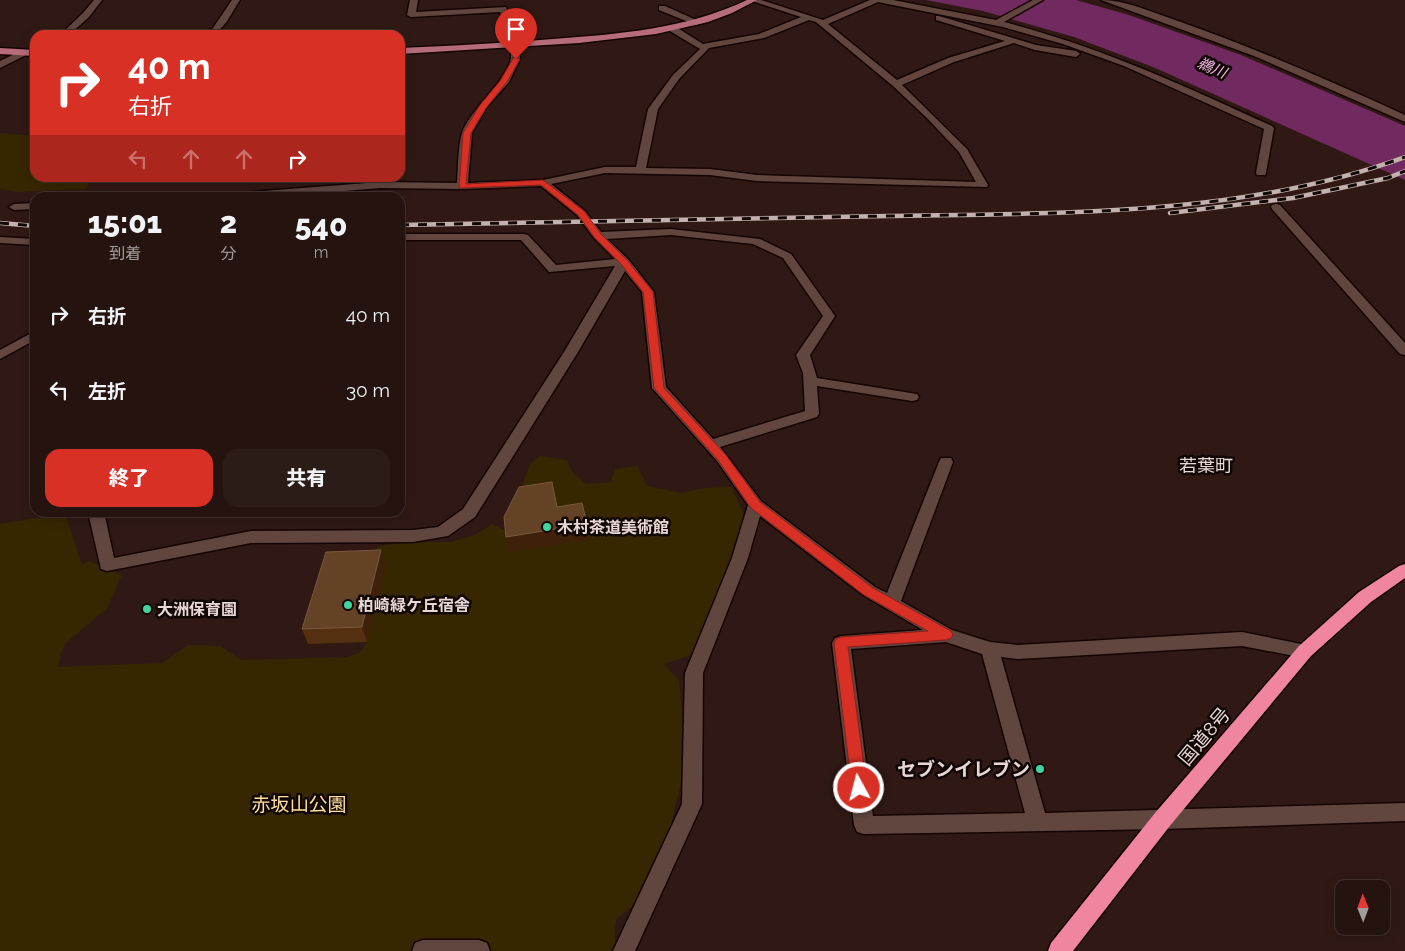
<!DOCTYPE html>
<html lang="ja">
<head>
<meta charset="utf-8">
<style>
  :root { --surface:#24130f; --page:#2c1c18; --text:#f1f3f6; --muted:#a39e9e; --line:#41322f; --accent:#d93025 }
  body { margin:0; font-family:Raleway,"Noto Sans JP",sans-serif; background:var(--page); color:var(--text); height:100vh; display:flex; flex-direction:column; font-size:19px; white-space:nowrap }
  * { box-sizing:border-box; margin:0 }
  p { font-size:16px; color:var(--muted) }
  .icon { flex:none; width:28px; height:28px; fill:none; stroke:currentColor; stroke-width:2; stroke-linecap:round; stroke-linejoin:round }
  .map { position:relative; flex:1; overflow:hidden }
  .details { position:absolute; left:30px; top:192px; width:375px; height:325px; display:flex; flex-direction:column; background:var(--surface); border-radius:15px; box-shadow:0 2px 12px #0003,0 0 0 1px var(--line) }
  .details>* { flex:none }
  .guide { position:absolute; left:30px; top:30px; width:375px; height:152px; border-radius:15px; box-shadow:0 2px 12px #0003,0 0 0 1px var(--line); background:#d93025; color:#fff; overflow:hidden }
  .needle { width:32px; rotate:359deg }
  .fabs { position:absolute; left:1335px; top:880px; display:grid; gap:10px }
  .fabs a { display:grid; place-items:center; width:55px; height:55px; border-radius:10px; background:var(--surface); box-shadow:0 2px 12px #0003,0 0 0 1px var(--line); font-size:25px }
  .pin { position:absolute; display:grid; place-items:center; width:42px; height:42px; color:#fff; margin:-51px -21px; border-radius:50% 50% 50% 0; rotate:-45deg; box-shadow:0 0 5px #0007 }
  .pin .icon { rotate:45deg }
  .me { position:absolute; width:55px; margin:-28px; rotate:353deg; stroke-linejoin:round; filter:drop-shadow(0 0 4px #0008) }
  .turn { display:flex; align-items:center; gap:18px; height:105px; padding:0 15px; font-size:22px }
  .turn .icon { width:65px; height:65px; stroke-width:2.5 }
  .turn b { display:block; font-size:35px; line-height:42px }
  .lanes { display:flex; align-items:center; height:48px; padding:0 15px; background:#0003; justify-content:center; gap:25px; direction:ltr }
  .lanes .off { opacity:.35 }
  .eta { display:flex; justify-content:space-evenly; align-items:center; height:85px; text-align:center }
  .eta b { font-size:30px; font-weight:800; line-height:35px }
  .primary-button { display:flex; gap:10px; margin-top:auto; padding:10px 15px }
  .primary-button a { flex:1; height:58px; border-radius:15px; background:var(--accent); color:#fff; font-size:20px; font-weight:800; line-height:58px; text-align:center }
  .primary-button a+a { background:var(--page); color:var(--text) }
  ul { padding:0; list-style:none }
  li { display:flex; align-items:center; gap:15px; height:75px; padding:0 15px }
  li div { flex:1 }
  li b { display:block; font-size:19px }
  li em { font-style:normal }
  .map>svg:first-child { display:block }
</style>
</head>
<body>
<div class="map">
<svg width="1405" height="951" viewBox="0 0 1405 951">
  <rect width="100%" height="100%" fill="#301914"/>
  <g fill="#372700">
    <path d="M 0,133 L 35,136 L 35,178 L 92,178 L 86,189 L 18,192 L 0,189 Z"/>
    <path d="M 540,456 L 567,460 L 572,472 L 586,484 L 611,482 L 615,469 L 637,466 L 647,486 L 681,493 L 705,488 L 731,487 L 743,512 L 744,539 L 709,637 L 688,656 L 664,664 L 679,680 L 684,735 L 683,775 L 655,888 L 617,918 L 615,927 L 615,951 L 0,951 L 0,524 L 65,513 L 82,565 L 89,561 L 122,575 L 107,608 L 66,643 L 61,652 L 58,667 L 162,663 L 189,645 L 220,646 L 241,660 L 347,657 L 359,653 L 367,642 L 386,566 L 367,566 L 378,547 L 401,542 L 450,542 L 475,535 L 492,524 L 506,531 L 530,464 Z"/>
  </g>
  <path fill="#702a5f" d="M 926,0 L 1076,0 L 1129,15 L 1241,55 L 1405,126 L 1405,180 L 1153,67 L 1074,37 L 983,11 Z"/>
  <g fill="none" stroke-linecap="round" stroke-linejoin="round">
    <defs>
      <g id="minor">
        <path d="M 94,0 L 102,0 L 89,17 L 69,35 L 60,35 L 83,13 Z"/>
        <path d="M 232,0 L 240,0 C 229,16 224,35 203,35 L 213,28 Z"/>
        <path d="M 410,0 L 418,0 L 416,12 L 506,7 L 519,45 L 520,59 L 509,82 L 486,108 L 472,133 L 468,183 L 543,180 L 605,167 L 636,167 L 648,109 L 673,75 L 700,49 L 670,31 L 670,27 L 676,27 L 703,44 L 759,34 L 801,17 L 749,0 L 761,0 L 823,20 L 870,0 L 893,0 L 996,20 L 1033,0 L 1043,0 L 1004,22 C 1101,47 1182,85 1272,126 L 1274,128 L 1266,173 L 1265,175 L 1257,175 L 1256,173 L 1264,129 L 1124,66 L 1063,44 L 1003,27 L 878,2 L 828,24 L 897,80 L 948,58 L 1005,41 L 936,20 L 936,16 L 939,16 L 1036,45 L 1076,51 L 1080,54 L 1076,57 L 1035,50 L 1014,43 L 954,62 L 902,85 L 967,149 L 988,185 L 987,187 L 757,181 L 710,175 L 605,173 L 551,184 L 585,211 L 601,232 L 671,229 L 760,239 L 791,254 L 835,316 L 810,355 L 817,378 L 917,394 L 919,397 L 917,400 L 912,401 L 817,386 L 819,414 L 817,417 L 720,447 L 761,501 L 875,587 L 887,593 L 939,462 L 941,458 L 951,458 L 953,462 L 901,601 L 952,630 L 990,642 L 1018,645 L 1242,632 L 1311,646 L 1314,651 L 1311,656 L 1305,658 L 1242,646 L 1018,659 L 1001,657 L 1045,813 L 1405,803 L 1405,821 L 1162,829 L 864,834 L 857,832 L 854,825 L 832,643 L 835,638 L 841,636 L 923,630 L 863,595 L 760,516 L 748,558 L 703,673 L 702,804 L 635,951 L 613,951 L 682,804 L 685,673 L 732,558 L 748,505 L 717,461 L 652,388 L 642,292 L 625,271 L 578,352 L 475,517 L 448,536 L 413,542 L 251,543 L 107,571 L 101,569 L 88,512 L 104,512 L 114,558 L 251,531 L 413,530 L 438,527 L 463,509 L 564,352 L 615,266 L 549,272 L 521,240 L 400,240 L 400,234 L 524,234 L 528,235 L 556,265 L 615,259 L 594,238 L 577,215 L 541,186 L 462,189 L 380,188 L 261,198 L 208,198 L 213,195 L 380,182 L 457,183 C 458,168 458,146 462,133 C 470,109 511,78 511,56 C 511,41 505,26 500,12 L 411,17 L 407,15 ZM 809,20 L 816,22 L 893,86 L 927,118 L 959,152 L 976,182 L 757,175 L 710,169 L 646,168 L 658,109 L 679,79 L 709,48 L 764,38 ZM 671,235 L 753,244 L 783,258 L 823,316 L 796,355 L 803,373 L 805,411 L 713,439 L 666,387 L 654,292 L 628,259 L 607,239 ZM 946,642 L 982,654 L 1025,813 L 873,816 L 851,649 Z"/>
        <path d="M 1101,0 C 1126,0 1151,12 1175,20 C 1253,47 1330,81 1405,115 L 1405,122 L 1254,56 Z"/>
        <path d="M 659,6 L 665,6 L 703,23 L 696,25 L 659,10 Z"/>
        <path d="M 23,50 L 27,53 L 26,55 L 0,68 L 0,61 Z"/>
        <path d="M 35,203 L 35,209 L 14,210 L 9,207 L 14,204 Z"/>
        <path d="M 1276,204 L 1280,205 L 1405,343 L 1405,355 L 1400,354 L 1272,209 L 1271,207 L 1272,205 Z"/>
        <path d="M 0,237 L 35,239 L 35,245 L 0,243 Z"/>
        <path d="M 35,331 L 35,340 L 0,359 L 0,350 Z"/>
        <path d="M 423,940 L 479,940 L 487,943 L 490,951 L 412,951 L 415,943 Z"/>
      </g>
      <g id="major">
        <path d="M 747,0 L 757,0 L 732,13 L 708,22 L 656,34 L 579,43 L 400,54 L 400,48 C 451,46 502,43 553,39 C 620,34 685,29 747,0 Z"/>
        <path d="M 0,48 L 35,50 L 35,56 L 0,54 Z"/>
      </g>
      <path id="highway" d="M 1405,564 L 1405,578 L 1371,602 L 1311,656 L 1169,827 L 1073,951 L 1048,951 L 1051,943 L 1155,813 L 1299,646 L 1359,592 L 1399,566 Z"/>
    </defs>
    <use href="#minor" stroke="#160402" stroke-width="3"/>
    <use href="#major" stroke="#160402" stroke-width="3"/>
    <use href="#highway" stroke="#160402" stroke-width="3"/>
    <use href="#minor" fill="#614640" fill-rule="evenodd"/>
    <use href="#major" fill="#b66c79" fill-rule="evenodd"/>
    <use href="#highway" fill="#ef859f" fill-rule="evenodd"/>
    <defs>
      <g id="rail">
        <path d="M 1170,213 L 1293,198 L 1388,178 L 1405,171"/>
        <path d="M 0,223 L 35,226"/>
        <path d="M 400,225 C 563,222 725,219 888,216 C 1061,213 1240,217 1405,157"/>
      </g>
    </defs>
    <use href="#rail" stroke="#c3b1ae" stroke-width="4.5"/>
    <use href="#rail" stroke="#100705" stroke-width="3" stroke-dasharray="9" stroke-linecap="butt"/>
  </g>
  <path fill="#543010" d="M 386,566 L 367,642 L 308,644 L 302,629 Z"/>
  <g fill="#3f2009">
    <path d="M 587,524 L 588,540 L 509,552 L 506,537 Z"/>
    <path d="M 381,550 L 386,566 L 367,642 L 362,627 Z"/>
  </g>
  <g fill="#644225" stroke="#785940">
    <path d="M 552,482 L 557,507 L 582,503 L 587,524 L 506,537 L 504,517 L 519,487 Z"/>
    <path d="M 381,550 L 362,627 L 302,629 L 326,552 Z"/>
  </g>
  <path fill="#d93025" stroke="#8d1f18" d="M 514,57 L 520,59 L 507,82 L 486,108 L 471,133 L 466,184 L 543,180 L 584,211 L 601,234 L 627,260 L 653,292 L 664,388 L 726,455 L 760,502 L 873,588 L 951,631 L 953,635 L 951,638 L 946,640 L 848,647 L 867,788 L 865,793 L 859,795 L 854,793 L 852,788 L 834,643 L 836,639 L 841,637 L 928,631 L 864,595 L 751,508 L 718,460 L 654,388 L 643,292 L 621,264 L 595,238 L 578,215 L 541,185 L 459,188 L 463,133 L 480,105 L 500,81 Z"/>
  <g fill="#42d4a0" stroke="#100705" stroke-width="2">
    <circle cx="547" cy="527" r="5"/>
    <circle cx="348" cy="605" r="5"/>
    <circle cx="147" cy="609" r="5"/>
    <circle cx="1040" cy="769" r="5"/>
  </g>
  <g text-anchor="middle" stroke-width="5" stroke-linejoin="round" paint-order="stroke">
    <g font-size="15" font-style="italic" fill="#f3b6e0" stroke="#100705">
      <text transform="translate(1212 68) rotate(23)" y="5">鵜川</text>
    </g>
    <g font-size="16" font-weight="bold" fill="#e7d6d3" stroke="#100705" text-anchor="start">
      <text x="557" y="533">木村茶道美術館</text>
      <text x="358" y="611">柏崎緑ケ丘宿舎</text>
      <text x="157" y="615">大洲保育園</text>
    </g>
    <g font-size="18" fill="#e7d6d3" stroke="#100705">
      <text x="1206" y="472">若葉町</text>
    </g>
    <g font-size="19" fill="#e7d6d3" stroke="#100705">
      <text transform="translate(1204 736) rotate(-50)" y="7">国道8号</text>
    </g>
    <g font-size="19" font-weight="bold" fill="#e7d6d3" stroke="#100705" text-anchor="end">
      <text x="1030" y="776">セブンイレブン</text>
    </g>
    <g font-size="19" fill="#fede9d" stroke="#100705">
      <text x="299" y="811">赤坂山公園</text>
    </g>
  </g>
</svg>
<div class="fabs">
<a><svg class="needle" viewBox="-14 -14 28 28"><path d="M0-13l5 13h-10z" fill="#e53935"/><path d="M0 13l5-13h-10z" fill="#a39e9e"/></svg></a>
</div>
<div class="pin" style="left:516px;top:59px;background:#d93025"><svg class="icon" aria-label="arrive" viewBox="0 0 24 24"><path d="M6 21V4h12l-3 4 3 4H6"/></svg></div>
<svg class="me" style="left:859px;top:788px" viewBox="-20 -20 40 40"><circle r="17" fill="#d93025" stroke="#fff" stroke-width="3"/><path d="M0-11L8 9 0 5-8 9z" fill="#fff"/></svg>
<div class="guide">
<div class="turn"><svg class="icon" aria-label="right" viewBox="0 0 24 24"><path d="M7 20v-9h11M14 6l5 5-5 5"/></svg><div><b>40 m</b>右折</div></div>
<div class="lanes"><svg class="icon off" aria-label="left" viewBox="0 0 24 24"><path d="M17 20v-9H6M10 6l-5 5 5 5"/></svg><svg class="icon off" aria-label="ahead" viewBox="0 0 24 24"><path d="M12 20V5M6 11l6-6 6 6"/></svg><svg class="icon off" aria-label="ahead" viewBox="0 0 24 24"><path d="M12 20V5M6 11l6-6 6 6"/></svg><svg class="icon" aria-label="right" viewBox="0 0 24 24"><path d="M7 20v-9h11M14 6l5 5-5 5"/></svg></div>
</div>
<section class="details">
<div class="eta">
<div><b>15:01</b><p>到着</p></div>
<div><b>2</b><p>分</p></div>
<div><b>540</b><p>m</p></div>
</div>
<ul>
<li><svg class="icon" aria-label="right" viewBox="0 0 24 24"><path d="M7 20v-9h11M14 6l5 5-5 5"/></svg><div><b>右折</b></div><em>40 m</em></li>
<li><svg class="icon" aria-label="left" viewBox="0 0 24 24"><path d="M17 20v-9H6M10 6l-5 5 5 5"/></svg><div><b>左折</b></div><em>30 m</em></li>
</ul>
<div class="primary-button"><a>終了</a><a>共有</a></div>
</section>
</div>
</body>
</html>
